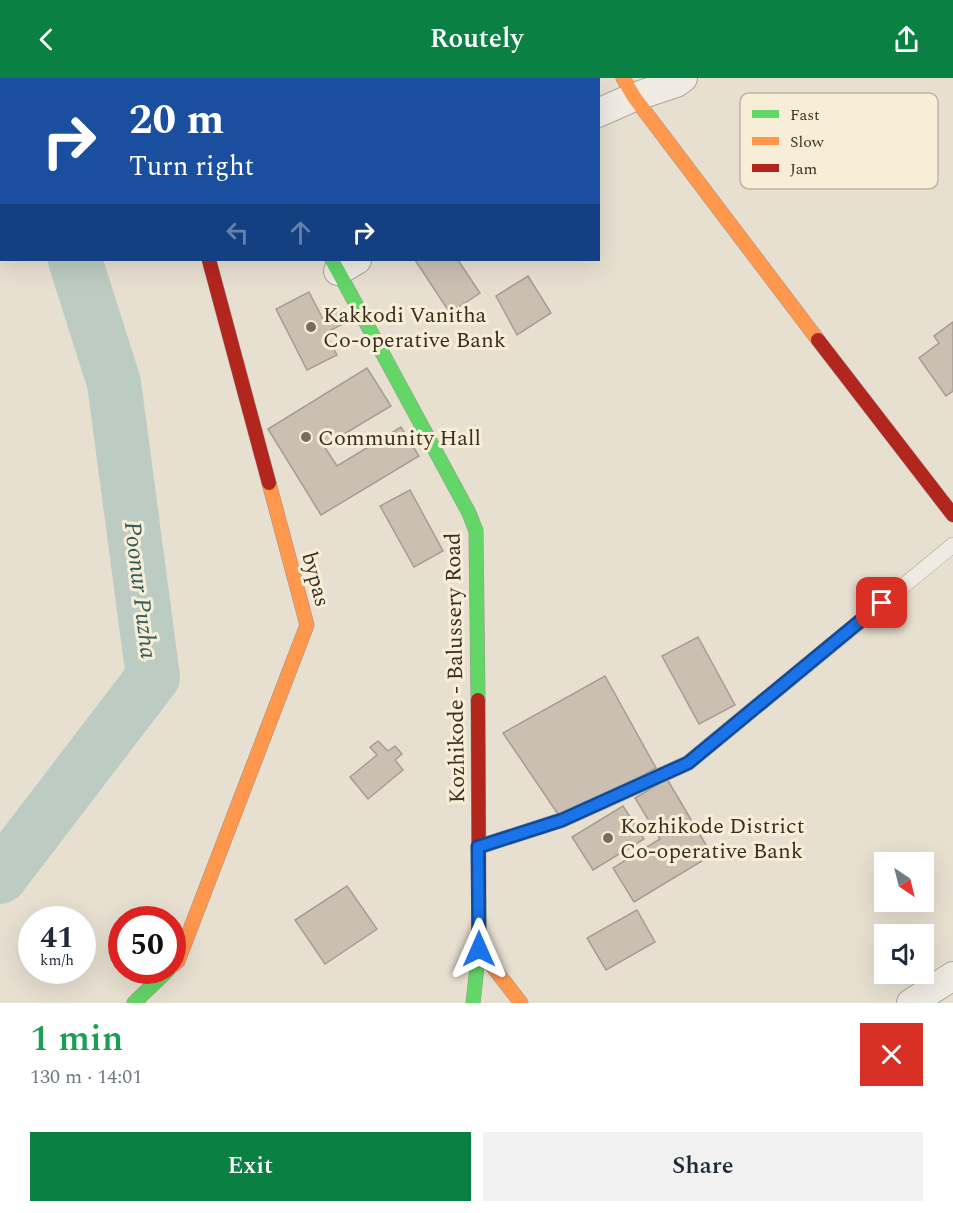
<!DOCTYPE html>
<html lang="en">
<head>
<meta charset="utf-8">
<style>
  :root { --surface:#fff; --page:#f2f2f3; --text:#1f2937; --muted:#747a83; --accent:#0b8043 }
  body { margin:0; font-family:Spectral,serif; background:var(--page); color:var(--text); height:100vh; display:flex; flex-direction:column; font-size:22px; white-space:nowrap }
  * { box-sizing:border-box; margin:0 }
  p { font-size:20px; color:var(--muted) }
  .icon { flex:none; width:33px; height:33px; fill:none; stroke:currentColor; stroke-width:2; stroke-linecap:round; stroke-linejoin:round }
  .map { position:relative; height:925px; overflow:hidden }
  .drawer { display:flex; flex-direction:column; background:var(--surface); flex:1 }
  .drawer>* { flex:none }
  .top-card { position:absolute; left:0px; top:0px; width:600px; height:183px; box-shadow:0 6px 24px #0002; background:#1a4fa0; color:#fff; overflow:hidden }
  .needle { width:39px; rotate:145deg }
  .tools { position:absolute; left:874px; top:774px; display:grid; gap:12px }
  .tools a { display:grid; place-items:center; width:60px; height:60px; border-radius:0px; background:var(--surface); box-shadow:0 6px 24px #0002; font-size:30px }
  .speed { position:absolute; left:18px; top:828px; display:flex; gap:12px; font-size:30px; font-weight:700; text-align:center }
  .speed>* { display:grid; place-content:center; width:78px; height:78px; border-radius:50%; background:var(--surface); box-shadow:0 6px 24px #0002; line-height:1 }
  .speed small { font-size:15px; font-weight:400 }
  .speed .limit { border:9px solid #d22; background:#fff; color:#111 }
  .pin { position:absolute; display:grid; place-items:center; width:51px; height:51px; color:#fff; margin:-26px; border-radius:12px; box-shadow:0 3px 9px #0006 }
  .me { position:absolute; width:66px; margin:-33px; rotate:0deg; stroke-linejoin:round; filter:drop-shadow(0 0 4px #0008) }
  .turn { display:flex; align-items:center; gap:21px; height:126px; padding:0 30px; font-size:27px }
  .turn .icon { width:78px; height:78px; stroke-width:2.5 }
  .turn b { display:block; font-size:42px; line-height:51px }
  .lanes { display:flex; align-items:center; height:57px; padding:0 30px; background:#0003; justify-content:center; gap:30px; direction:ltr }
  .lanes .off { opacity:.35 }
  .round { display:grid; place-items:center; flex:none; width:63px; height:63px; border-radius:0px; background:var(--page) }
  .headline { display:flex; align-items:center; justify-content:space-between; height:102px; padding:0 30px }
  h1 { font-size:36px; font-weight:600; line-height:45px; color:#1e9e55 }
  .action { display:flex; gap:12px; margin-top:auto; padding:12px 30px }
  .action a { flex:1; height:69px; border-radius:0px; background:var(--accent); color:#fff; font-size:24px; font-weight:600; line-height:69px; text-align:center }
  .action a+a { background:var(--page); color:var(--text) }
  header { display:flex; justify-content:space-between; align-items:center; height:78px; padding:0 30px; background:var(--accent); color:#fff; font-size:27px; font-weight:600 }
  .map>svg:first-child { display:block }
</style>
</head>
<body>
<header><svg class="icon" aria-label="back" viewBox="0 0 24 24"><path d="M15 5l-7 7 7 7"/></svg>Routely<svg class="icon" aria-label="share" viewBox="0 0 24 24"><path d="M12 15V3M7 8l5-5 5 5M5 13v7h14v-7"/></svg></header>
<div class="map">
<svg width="953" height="925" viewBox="0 0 953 925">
  <rect width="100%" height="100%" fill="#e7e0d1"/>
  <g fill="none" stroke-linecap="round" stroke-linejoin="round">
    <g stroke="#bcccc2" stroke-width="54">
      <path d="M 18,0 L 18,2"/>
      <path d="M 0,799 L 153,599 L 114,305 L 75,182"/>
    </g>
  </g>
  <g fill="#cbbfb2" stroke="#a89c90" stroke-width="1.5">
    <path d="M 415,182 L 458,182 L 480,215 L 450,235 Z"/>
    <path d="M 528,198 L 551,235 L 517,257 L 496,218 Z"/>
    <path d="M 309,214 L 323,241 L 340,232 L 347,244 L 325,255 L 337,277 L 307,292 L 276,231 Z"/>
    <path d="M 953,244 L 953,313 L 946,318 L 919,280 L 939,265 L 934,258 Z"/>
    <path d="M 367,290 L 391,328 L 324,368 L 337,388 L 401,349 L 419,378 L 321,437 L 268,351 Z"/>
    <path d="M 410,412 L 443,473 L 414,489 L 380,428 Z"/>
    <path d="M 698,559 L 735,627 L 699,646 L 662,578 Z"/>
    <path d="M 605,598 L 656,690 L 562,742 L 503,655 Z"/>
    <path d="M 378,663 L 388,673 L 395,668 L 402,676 L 395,682 L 403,692 L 368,721 L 350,699 L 377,677 L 370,669 Z"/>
    <path d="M 667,701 L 712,777 L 634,824 L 613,790 L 660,761 L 635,720 Z"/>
    <path d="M 623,728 L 644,761 L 593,792 L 572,759 Z"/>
    <path d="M 347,808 L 377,851 L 325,886 L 295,842 Z"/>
    <path d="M 637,832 L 655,864 L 606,892 L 587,860 Z"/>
  </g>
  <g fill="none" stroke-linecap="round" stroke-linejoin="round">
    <defs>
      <path id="lane" d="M 478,769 L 562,742 L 688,685 L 953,467"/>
      <g id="street">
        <path d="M 244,2 L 246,0"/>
        <path d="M 598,35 L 634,19 L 676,5 L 683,0"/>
        <path d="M 338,193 L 357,182"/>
        <path d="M 911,925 L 953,898"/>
      </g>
      <g id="fast">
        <path d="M 332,182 L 469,435 L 476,453 L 478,622"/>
        <path d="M 134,925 L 168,892"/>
        <path d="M 473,925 L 479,871 L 479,823"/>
      </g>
      <g id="slow">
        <path d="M 159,0 L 160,2"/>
        <path d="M 219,0 L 220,2"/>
        <path d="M 623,0 L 634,19 L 818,262"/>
        <path d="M 479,871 L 521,925"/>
        <path d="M 172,888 L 178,883 L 307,547 L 269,405"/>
      </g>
      <g id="jam">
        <path d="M 209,182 L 269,405"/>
        <path d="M 818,262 L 953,437"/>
        <path d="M 478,622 L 479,823"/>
      </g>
    </defs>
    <use href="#lane" stroke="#ada599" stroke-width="16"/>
    <use href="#street" stroke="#ada599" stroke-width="30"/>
    <use href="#fast" stroke="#9c958a" stroke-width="15"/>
    <use href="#slow" stroke="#9c958a" stroke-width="15"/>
    <use href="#jam" stroke="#9c958a" stroke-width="15"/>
    <use href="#lane" stroke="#efebe3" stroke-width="15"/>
    <use href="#street" stroke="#efebe3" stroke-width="28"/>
    <use href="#fast" stroke="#63d668" stroke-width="14"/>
    <use href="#slow" stroke="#ff974d" stroke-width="14"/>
    <use href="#jam" stroke="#b3261e" stroke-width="14"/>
  </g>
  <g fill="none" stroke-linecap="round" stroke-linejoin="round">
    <defs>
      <path id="route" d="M 479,871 L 478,769 L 562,742 L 688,685 L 882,525"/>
    </defs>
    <use href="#route" stroke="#114b97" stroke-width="15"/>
    <use href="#route" stroke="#1a73e8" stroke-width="10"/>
  </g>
  <g fill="#786c5e" stroke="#f7eed8" stroke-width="2">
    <circle cx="311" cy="249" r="6"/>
    <circle cx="306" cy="359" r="6"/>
    <circle cx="608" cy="760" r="6"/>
  </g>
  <g text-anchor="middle" stroke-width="6" stroke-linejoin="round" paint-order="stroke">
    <g font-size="22" fill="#3d2e20" stroke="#f7eed8" text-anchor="start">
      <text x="323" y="244">Kakkodi Vanitha<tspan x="323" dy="25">Co-operative Bank</tspan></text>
      <text x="318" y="367">Community Hall</text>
      <text x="620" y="755">Kozhikode District<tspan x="620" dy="25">Co-operative Bank</tspan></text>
    </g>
    <g font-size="22" fill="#3d2e20" stroke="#f7eed8">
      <text transform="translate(317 501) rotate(75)" y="8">bypas</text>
      <text transform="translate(454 590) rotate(-91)" y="8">Kozhikode - Balussery Road</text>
    </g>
    <g font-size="24" font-style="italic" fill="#2f5d5a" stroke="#f7eed8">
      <text transform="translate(141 512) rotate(83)" y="8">Poonur Puzha</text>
    </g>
  </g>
  <rect x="740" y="15" width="198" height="96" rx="9" fill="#f7eed8" stroke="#bfb4a1" stroke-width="1.5"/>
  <rect x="752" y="32" width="27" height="8" fill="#63d668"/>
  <rect x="752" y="59" width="27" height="8" fill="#ff974d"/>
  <rect x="752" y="86" width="27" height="8" fill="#b3261e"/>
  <g font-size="16" fill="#3d2e20">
    <text x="790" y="42">Fast</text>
    <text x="790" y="69">Slow</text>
    <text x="790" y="96">Jam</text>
  </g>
</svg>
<div class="tools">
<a><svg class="needle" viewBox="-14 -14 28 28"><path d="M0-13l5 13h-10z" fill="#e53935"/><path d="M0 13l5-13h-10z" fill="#747a83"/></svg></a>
<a><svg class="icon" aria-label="sound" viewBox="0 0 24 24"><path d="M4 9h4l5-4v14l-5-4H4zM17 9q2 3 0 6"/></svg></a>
</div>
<div class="speed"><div>41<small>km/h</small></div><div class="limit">50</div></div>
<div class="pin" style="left:882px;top:525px;background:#d93025"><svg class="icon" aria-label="arrive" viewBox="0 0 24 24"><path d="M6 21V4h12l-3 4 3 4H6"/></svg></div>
<svg class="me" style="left:479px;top:871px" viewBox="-20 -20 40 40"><path d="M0-17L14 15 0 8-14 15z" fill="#1a73e8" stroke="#fff" stroke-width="4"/></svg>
<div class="top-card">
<div class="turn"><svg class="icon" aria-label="right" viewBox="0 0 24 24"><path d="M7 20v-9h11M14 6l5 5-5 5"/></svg><div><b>20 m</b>Turn right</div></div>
<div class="lanes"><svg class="icon off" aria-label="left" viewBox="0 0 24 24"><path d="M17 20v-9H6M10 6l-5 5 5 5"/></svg><svg class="icon off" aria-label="ahead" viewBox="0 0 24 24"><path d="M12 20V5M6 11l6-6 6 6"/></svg><svg class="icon" aria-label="right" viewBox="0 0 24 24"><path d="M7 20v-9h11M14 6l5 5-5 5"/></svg></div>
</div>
</div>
<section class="drawer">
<div class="headline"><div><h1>1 min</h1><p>130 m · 14:01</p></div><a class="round" style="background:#d93025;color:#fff"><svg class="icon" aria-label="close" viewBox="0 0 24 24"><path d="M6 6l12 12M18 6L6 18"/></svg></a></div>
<div class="action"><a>Exit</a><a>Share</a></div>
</section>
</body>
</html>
